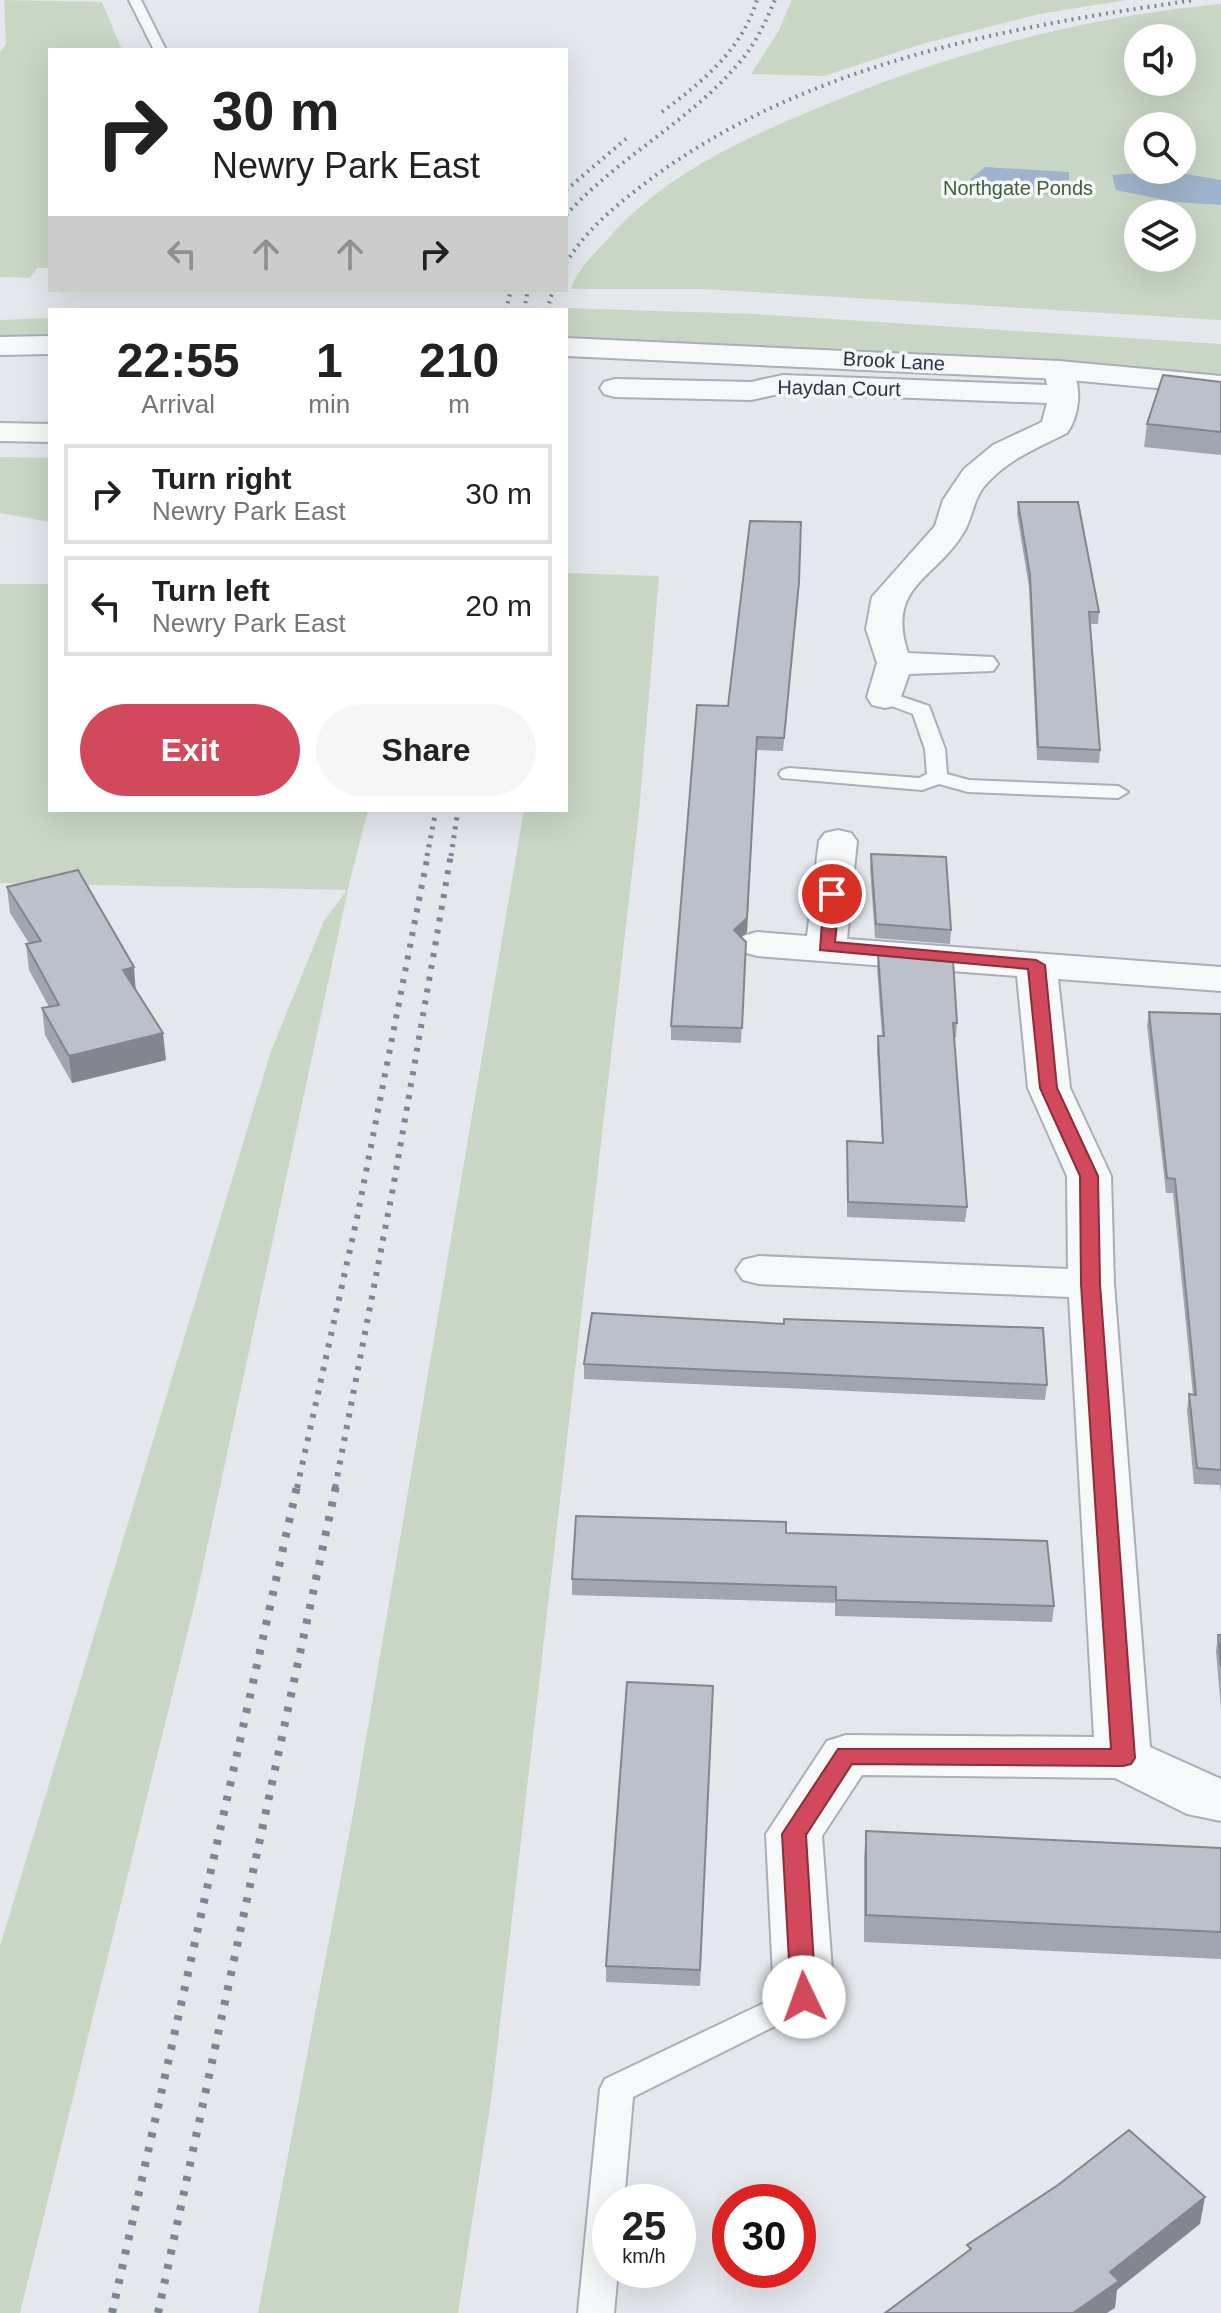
<!DOCTYPE html>
<html lang="en">
<head>
<meta charset="utf-8">
<style>
  :root { --surface:#fff; --page:#f6f6f6; --text:#222; --muted:#767676; --line:#e0e0e0; --accent:#d1495b }
  body { margin:0; font-family:Helvetica,sans-serif; background:var(--page); color:var(--text); height:100vh; display:flex; flex-direction:column; font-size:30px; white-space:nowrap }
  * { box-sizing:border-box; margin:0 }
  p { font-size:26px; color:var(--muted) }
  .icon { flex:none; width:44px; height:44px; fill:none; stroke:currentColor; stroke-width:2; stroke-linecap:round; stroke-linejoin:round }
  .map { position:relative; flex:1; overflow:hidden }
  .details { position:absolute; left:48px; top:308px; width:520px; height:504px; display:flex; flex-direction:column; background:var(--surface); border-radius:0px; box-shadow:0 8px 32px #0002 }
  .details>* { flex:none }
  .hud { position:absolute; left:48px; top:48px; width:520px; height:244px; border-radius:0px; box-shadow:0 8px 32px #0002; background:#fff; color:var(--text); overflow:hidden }
  .tools { position:absolute; left:1124px; top:24px; display:grid; gap:16px }
  .tools a { display:grid; place-items:center; width:72px; height:72px; border-radius:50%; background:var(--surface); box-shadow:0 8px 32px #0002; font-size:40px }
  .speed { position:absolute; left:592px; top:2184px; display:flex; gap:16px; font-size:40px; font-weight:700; text-align:center }
  .speed>* { display:grid; place-content:center; width:104px; height:104px; border-radius:50%; background:var(--surface); box-shadow:0 8px 32px #0002; line-height:1 }
  .speed small { font-size:20px; font-weight:400 }
  .speed .limit { border:12px solid #d22; background:#fff; color:#111 }
  .pin { position:absolute; display:grid; place-items:center; width:68px; height:68px; color:#fff; margin:-34px; border:4px solid #fff; border-radius:50%; box-shadow:0 2px 8px #0007 }
  .me { position:absolute; width:88px; margin:-44px; rotate:357deg; stroke-linejoin:round; filter:drop-shadow(0 0 6px #0008) }
  .turn { display:flex; align-items:center; gap:28px; height:168px; padding:0 32px; font-size:36px }
  .turn .icon { width:104px; height:104px; stroke-width:2.5 }
  .turn b { display:block; font-size:56px; line-height:68px }
  .lanes { display:flex; align-items:center; height:76px; padding:0 32px; background:#0003; justify-content:center; gap:40px; direction:ltr }
  .lanes .off { opacity:.35 }
  .eta { display:flex; justify-content:space-evenly; align-items:center; height:136px; text-align:center }
  .eta b { font-size:48px; font-weight:600; line-height:56px }
  .cta { display:flex; gap:16px; margin-top:auto; padding:16px 32px }
  .cta a { flex:1; height:92px; border-radius:48px; background:var(--accent); color:#fff; font-size:32px; font-weight:600; line-height:92px; text-align:center }
  .cta a+a { background:var(--page); color:var(--text) }
  ul { padding:0; list-style:none }
  li { display:flex; align-items:center; gap:24px; height:100px; margin:0 16px 12px; padding:0 16px; border:4px solid var(--line); border-radius:0px }
  li div { flex:1 }
  li b { display:block; font-size:30px }
  li em { font-style:normal }
  .map>svg:first-child { display:block }
</style>
</head>
<body>
<div class="map">
<svg width="1221" height="2313" viewBox="0 0 1221 2313">
  <rect width="100%" height="100%" fill="#e4e7ec"/>
  <g fill="#c9d6c5" fill-rule="evenodd">
    <path d="M 4,0 L 102,2 L 122,50 L 50,50 L 50,268 L 37,268 L 30,278 L 0,277 L 0,53 L 6,44 Z"/>
    <path d="M 792,0 L 1127,0 L 1039,14 L 922,44 L 824,76 L 751,74 L 778,32 Z"/>
    <path d="M 1221,4 L 1221,320 L 702,289 L 571,289 C 577,270 592,256 606,241 C 661,177 736,142 813,110 C 943,55 1080,17 1221,4 ZM 1138,38 L 1182,38 L 1182,82 L 1138,82 ZM 1138,126 L 1182,126 L 1182,170 L 1138,170 ZM 1138,214 L 1182,214 L 1182,258 L 1138,258 Z"/>
    <path d="M 563,308 L 755,314 L 1221,344 L 1221,376 L 936,356 L 566,338 L 566,310 Z"/>
    <path d="M 50,318 L 50,340 L 0,342 L 0,320 Z"/>
    <path d="M 0,457 L 50,458 L 50,522 L 0,513 Z"/>
    <path d="M 566,573 L 659,576 L 639,812 L 492,2093 L 458,2313 L 258,2313 L 354,1809 L 524,810 L 566,810 Z"/>
    <path d="M 0,584 L 50,584 L 50,810 L 368,810 L 348,889 L 197,1594 L 20,2313 L 0,2313 L 0,1946 L 271,1051 L 324,921 L 347,890 L 0,883 Z"/>
  </g>
  <g fill="#9fb4cc">
    <path d="M 985,167 L 1069,172 L 1069,196 L 960,188 Z"/>
    <path d="M 1169,171 L 1221,180 L 1221,205 L 1175,202 L 1116,190 L 1112,175 Z"/>
  </g>
  <g fill="none" stroke-linecap="round" stroke-linejoin="round">
    <defs>
      <g id="service">
        <path d="M 129,0 L 141,0 L 166,50 L 154,50 Z"/>
        <path d="M 885,691 L 929,706 L 945,749 L 947,774 L 969,780 L 1118,786 L 1128,792 L 1118,798 L 968,792 L 939,784 L 922,790 L 782,778 L 779,774 L 782,770 L 789,768 L 919,778 L 927,774 L 925,749 L 913,714 L 878,701 L 875,697 Z"/>
        <path d="M 804,1984 L 815,1988 L 820,1997 L 815,2006 L 633,2097 L 624,2202 L 610,2202 L 610,2270 L 618,2270 L 614,2313 L 578,2313 L 600,2089 L 605,2079 Z"/>
      </g>
      <g id="minor">
        <path d="M 1059,361 L 1069,364 C 1083,383 1080,415 1067,433 C 1039,447 1011,458 989,481 C 974,495 974,513 965,530 C 938,579 885,584 908,653 L 993,657 L 998,664 L 993,671 L 909,674 L 898,705 L 885,708 L 872,705 L 867,697 L 877,663 L 866,629 L 872,597 L 935,526 L 943,500 L 964,469 L 993,445 L 1042,422 L 1047,403 L 783,393 L 751,400 L 615,397 L 604,394 L 600,388 L 604,382 L 615,379 L 751,382 L 783,375 L 1047,385 L 1044,370 L 1049,364 Z"/>
        <path d="M 0,423 L 50,424 L 50,442 L 0,441 Z"/>
        <path d="M 838,830 L 851,833 L 857,841 L 847,939 L 1221,967 L 1221,991 L 1058,979 L 1070,1088 L 1111,1176 L 1114,1284 L 1150,1747 L 1221,1779 L 1221,1821 L 1187,1814 L 1115,1778 L 862,1775 L 822,1836 L 834,1997 L 825,2014 L 804,2021 L 783,2014 L 774,1997 L 766,1834 L 827,1741 L 846,1735 L 1094,1737 L 1069,1297 L 759,1284 L 743,1280 L 736,1270 L 743,1260 L 759,1256 L 1068,1269 L 1067,1176 L 1028,1088 L 1017,976 L 757,956 L 743,952 L 737,944 L 743,936 L 757,932 L 807,936 L 819,841 L 825,833 Z"/>
      </g>
      <g id="tertiary">
        <path d="M 50,336 L 50,354 L 0,355 L 0,337 Z"/>
        <path d="M 566,338 L 1059,361 L 1221,376 L 1221,394 L 1059,379 L 566,356 Z"/>
      </g>
    </defs>
    <use href="#service" stroke="#a9aeb7" stroke-width="4"/>
    <use href="#minor" stroke="#a9aeb7" stroke-width="4"/>
    <use href="#tertiary" stroke="#a9aeb7" stroke-width="4"/>
    <use href="#service" fill="#f7f8fa" fill-rule="evenodd"/>
    <use href="#minor" fill="#f7f8fa" fill-rule="evenodd"/>
    <use href="#tertiary" fill="#f7f8fa" fill-rule="evenodd"/>
    <g stroke="#7d8696" stroke-width="4" stroke-dasharray="2 5" stroke-linecap="butt">
      <path d="M 662,112 C 703,81 741,51 757,0"/>
      <path d="M 566,190 L 627,138"/>
      <path d="M 566,215 C 618,157 689,122 738,64 C 755,45 765,23 775,0"/>
      <path d="M 566,263 C 587,228 620,202 652,178 C 808,63 1007,27 1195,0"/>
      <path d="M 506,310 L 511,290"/>
      <path d="M 524,310 L 528,290"/>
      <path d="M 547,310 L 553,290"/>
    </g>
    <g stroke="#7d8696" stroke-width="5" stroke-dasharray="3 6" stroke-linecap="butt">
      <path d="M 427,856 L 436,810"/>
      <path d="M 451,856 L 458,810"/>
    </g>
    <g stroke="#7d8696" stroke-width="6" stroke-dasharray="4 8" stroke-linecap="butt">
      <path d="M 297,1488 L 357,1218 L 428,854"/>
      <path d="M 335,1488 L 393,1188 L 451,854"/>
    </g>
    <g stroke="#7d8696" stroke-width="8" stroke-dasharray="5 10" stroke-linecap="butt">
      <path d="M 112,2313 L 297,1486"/>
      <path d="M 158,2313 L 336,1486"/>
    </g>
  </g>
  <g fill="#a1a5ae">
    <path d="M 1221,382 L 1221,455 L 1144,447 L 1147,424 Z"/>
    <path d="M 1018,502 L 1099,612 L 1098,624 L 1090,624 L 1100,750 L 1099,763 L 1037,760 L 1029,587 L 1017,514 Z"/>
    <path d="M 798,594 L 783,751 L 756,750 L 747,932 L 741,937 L 746,942 L 741,1043 L 671,1040 L 671,1026 L 728,706 Z"/>
    <path d="M 871,854 L 951,930 L 950,944 L 875,938 L 870,868 Z"/>
    <path d="M 7,887 L 136,990 L 166,1060 L 72,1083 L 45,1035 L 42,1008 L 49,1007 L 29,970 L 26,944 L 29,943 L 10,913 Z"/>
    <path d="M 878,954 L 957,1023 L 956,1037 L 954,1037 L 967,1207 L 965,1222 L 847,1217 L 847,1141 L 882,1143 L 877,1050 L 878,1036 L 882,1036 L 877,968 Z"/>
    <path d="M 1149,1012 L 1221,1014 L 1221,1493 L 1220,1485 L 1194,1484 L 1187,1410 L 1189,1394 L 1193,1395 L 1173,1193 L 1166,1193 L 1147,1026 Z"/>
    <path d="M 584,1364 L 1047,1385 L 1045,1400 L 584,1379 Z"/>
    <path d="M 786,1533 L 1054,1606 L 1052,1622 L 835,1616 L 835,1603 L 572,1595 L 572,1579 Z"/>
    <path d="M 1218,1635 L 1221,1635 L 1221,1709 L 1216,1651 Z"/>
    <path d="M 713,1686 L 700,1986 L 606,1982 L 606,1966 Z"/>
    <path d="M 866,1831 L 1221,1848 L 1221,1959 L 864,1942 L 864,1858 Z"/>
  </g>
  <g fill="#83868d">
    <path d="M 757,737 L 747,932 L 734,944 L 734,930 Z"/>
    <path d="M 134,967 L 136,994 L 123,970 Z"/>
    <path d="M 163,1033 L 166,1060 L 72,1083 L 69,1056 Z"/>
    <path d="M 1205,2197 L 1200,2224 L 1117,2290 L 1115,2308 L 1107,2313 L 1073,2313 L 1110,2272 Z"/>
  </g>
  <g fill="#bbc0ca" stroke="#83868d" stroke-width="2">
    <path d="M 1163,375 L 1221,382 L 1221,432 L 1147,424 Z"/>
    <path d="M 1018,502 L 1078,502 L 1099,612 L 1089,612 L 1100,750 L 1038,747 L 1030,575 Z"/>
    <path d="M 750,521 L 801,522 L 799,582 L 784,738 L 757,737 L 747,918 L 734,930 L 746,942 L 742,1028 L 671,1026 L 697,705 L 728,706 Z"/>
    <path d="M 871,854 L 946,857 L 951,930 L 876,924 Z"/>
    <path d="M 78,870 L 134,967 L 123,970 L 163,1033 L 69,1056 L 42,1008 L 59,1005 L 26,944 L 41,941 L 7,887 Z"/>
    <path d="M 878,954 L 953,960 L 957,1023 L 953,1023 L 967,1207 L 848,1202 L 847,1141 L 883,1143 L 878,1036 L 884,1036 Z"/>
    <path d="M 1149,1012 L 1221,1014 L 1221,1470 L 1197,1468 L 1189,1394 L 1196,1395 L 1175,1179 L 1167,1178 Z"/>
    <path d="M 592,1313 L 784,1324 L 784,1319 L 1043,1328 L 1047,1385 L 584,1364 Z"/>
    <path d="M 576,1516 L 786,1522 L 786,1533 L 1047,1541 L 1054,1606 L 836,1600 L 836,1587 L 572,1579 Z"/>
    <path d="M 1218,1635 L 1221,1635 L 1221,1667 Z"/>
    <path d="M 627,1682 L 713,1686 L 700,1970 L 606,1966 Z"/>
    <path d="M 866,1831 L 1221,1848 L 1221,1932 L 866,1915 Z"/>
    <path d="M 1129,2130 L 1205,2197 L 1110,2272 L 1119,2281 L 1073,2313 L 885,2313 L 971,2249 L 967,2245 L 1058,2185 Z"/>
  </g>
  <path fill="#d1495b" stroke="#882f3b" stroke-width="2" d="M 832,889 L 840,894 L 835,942 L 1036,960 L 1045,965 L 1057,1088 L 1098,1176 L 1100,1284 L 1135,1758 L 1131,1764 L 1123,1766 L 852,1764 L 806,1835 L 816,1997 L 812,2004 L 804,2007 L 795,2004 L 791,1997 L 782,1834 L 838,1749 L 1111,1749 L 1081,1284 L 1080,1176 L 1040,1088 L 1028,969 L 820,950 L 824,894 Z"/>
  <g text-anchor="middle" stroke-width="7" stroke-linejoin="round" paint-order="stroke">
    <g font-size="20" fill="#3f6138" stroke="#f4f6f9">
      <text x="1018" y="195">Northgate Ponds</text>
    </g>
    <g font-size="20" fill="#2b3445" stroke="#f4f6f9">
      <text transform="translate(894 361) rotate(3)" y="7">Brook Lane</text>
      <text transform="translate(839 388) rotate(1)" y="7">Haydan Court</text>
    </g>
  </g>
</svg>
<div class="tools">
<a><svg class="icon" aria-label="sound" viewBox="0 0 24 24"><path d="M4 9h4l5-4v14l-5-4H4zM17 9q2 3 0 6"/></svg></a>
<a><svg class="icon" aria-label="search" viewBox="0 0 24 24"><circle cx="10" cy="10" r="6"/><path d="M15 15l6 6"/></svg></a>
<a><svg class="icon" aria-label="layers" viewBox="0 0 24 24"><path d="M12 4l9 5-9 5-9-5zM3 14l9 5 9-5"/></svg></a>
</div>
<div class="speed"><div>25<small>km/h</small></div><div class="limit">30</div></div>
<div class="pin" style="left:832px;top:894px;background:#d93025"><svg class="icon" aria-label="arrive" viewBox="0 0 24 24"><path d="M6 21V4h12l-3 4 3 4H6"/></svg></div>
<svg class="me" style="left:804px;top:1997px" viewBox="-20 -20 40 40"><circle r="19" fill="#fff"/><path d="M0-13L10 11 0 6-10 11z" fill="#d1495b"/></svg>
<div class="hud">
<div class="turn"><svg class="icon" aria-label="right" viewBox="0 0 24 24"><path d="M7 20v-9h11M14 6l5 5-5 5"/></svg><div><b>30 m</b>Newry Park East</div></div>
<div class="lanes"><svg class="icon off" aria-label="left" viewBox="0 0 24 24"><path d="M17 20v-9H6M10 6l-5 5 5 5"/></svg><svg class="icon off" aria-label="ahead" viewBox="0 0 24 24"><path d="M12 20V5M6 11l6-6 6 6"/></svg><svg class="icon off" aria-label="ahead" viewBox="0 0 24 24"><path d="M12 20V5M6 11l6-6 6 6"/></svg><svg class="icon" aria-label="right" viewBox="0 0 24 24"><path d="M7 20v-9h11M14 6l5 5-5 5"/></svg></div>
</div>
<section class="details">
<div class="eta">
<div><b>22:55</b><p>Arrival</p></div>
<div><b>1</b><p>min</p></div>
<div><b>210</b><p>m</p></div>
</div>
<ul>
<li><svg class="icon" aria-label="right" viewBox="0 0 24 24"><path d="M7 20v-9h11M14 6l5 5-5 5"/></svg><div><b>Turn right</b><p>Newry Park East</p></div><em>30 m</em></li>
<li><svg class="icon" aria-label="left" viewBox="0 0 24 24"><path d="M17 20v-9H6M10 6l-5 5 5 5"/></svg><div><b>Turn left</b><p>Newry Park East</p></div><em>20 m</em></li>
</ul>
<div class="cta"><a>Exit</a><a>Share</a></div>
</section>
</div>
</body>
</html>
